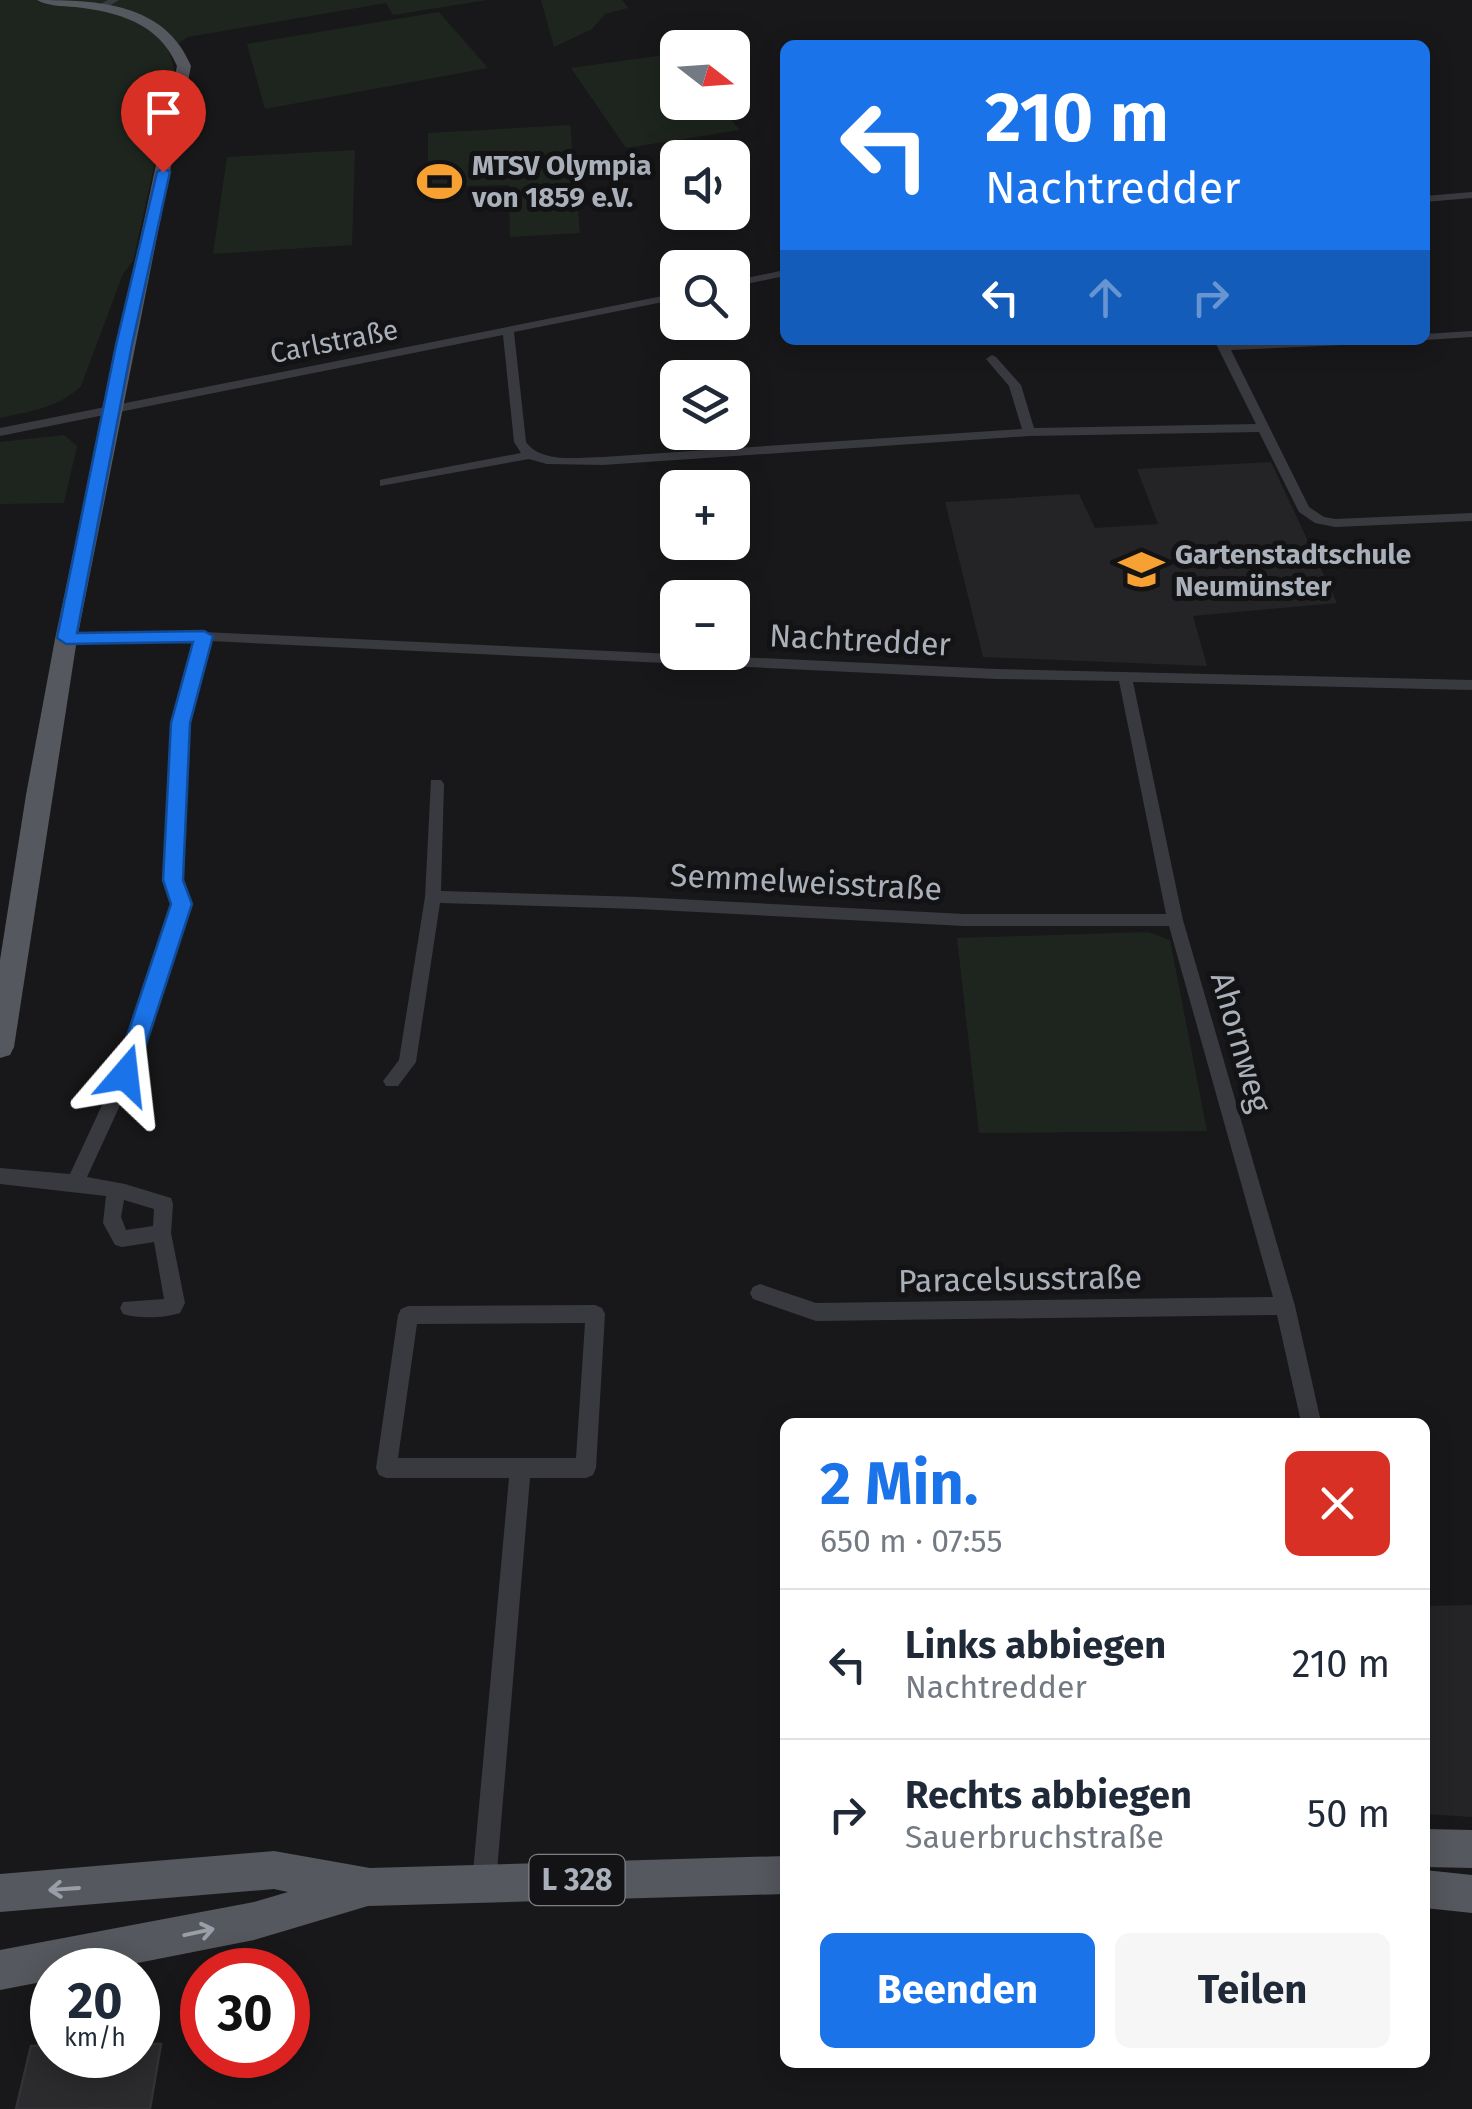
<!DOCTYPE html>
<html lang="de">
<head>
<meta charset="utf-8">
<style>
  :root { --surface:#fff; --page:#f6f6f7; --text:#1f2937; --muted:#747a83; --line:#e0e1e3; --accent:#1a73e8 }
  body { margin:0; font-family:"Fira Sans",sans-serif; background:var(--page); color:var(--text); height:100vh; display:flex; flex-direction:column; font-size:38px; white-space:nowrap }
  * { box-sizing:border-box; margin:0 }
  p { font-size:32px; color:var(--muted) }
  .icon { flex:none; width:55px; height:55px; fill:none; stroke:currentColor; stroke-width:2; stroke-linecap:round; stroke-linejoin:round }
  .map { position:relative; flex:1; overflow:hidden }
  .panel { position:absolute; left:780px; top:1418px; width:650px; height:650px; display:flex; flex-direction:column; background:var(--surface); border-radius:15px; box-shadow:0 5px 25px #0003 }
  .panel>* { flex:none }
  .banner { position:absolute; left:780px; top:40px; width:650px; height:305px; border-radius:15px; box-shadow:0 5px 25px #0003; background:#1a73e8; color:#fff; overflow:hidden }
  .needle { width:65px; rotate:107deg }
  .fabs { position:absolute; left:660px; top:30px; display:grid; gap:20px }
  .fabs a { display:grid; place-items:center; width:90px; height:90px; border-radius:15px; background:var(--surface); box-shadow:0 5px 25px #0003; font-size:50px }
  .speed { position:absolute; left:30px; top:1948px; display:flex; gap:20px; font-size:50px; font-weight:700; text-align:center }
  .speed>* { display:grid; place-content:center; width:130px; height:130px; border-radius:50%; background:var(--surface); box-shadow:0 5px 25px #0003; line-height:1 }
  .speed small { font-size:25px; font-weight:400 }
  .speed .limit { border:15px solid #d22; background:#fff; color:#111 }
  .pin { position:absolute; display:grid; place-items:center; width:85px; height:85px; color:#fff; margin:-102px -42px; border-radius:50% 50% 50% 0; rotate:-45deg; box-shadow:0 0 10px #0007 }
  .pin .icon { rotate:45deg }
  .me { position:absolute; width:110px; margin:-55px; rotate:17deg; stroke-linejoin:round; filter:drop-shadow(0 0 8px #0008) }
  .turn { display:flex; align-items:center; gap:35px; height:210px; padding:0 40px; font-size:45px }
  .turn .icon { width:130px; height:130px; stroke-width:2.5 }
  .turn b { display:block; font-size:70px; line-height:85px }
  .lanes { display:flex; align-items:center; height:95px; padding:0 40px; background:#0003; justify-content:center; gap:50px; direction:ltr }
  .lanes .off { opacity:.35 }
  .round { display:grid; place-items:center; flex:none; width:105px; height:105px; border-radius:15px; background:var(--page) }
  .overview { display:flex; align-items:center; justify-content:space-between; height:170px; padding:0 40px }
  h1 { font-size:60px; font-weight:700; line-height:75px; color:var(--accent) }
  .primary-button { display:flex; gap:20px; margin-top:auto; padding:20px 40px }
  .primary-button a { flex:1; height:115px; border-radius:15px; background:var(--accent); color:#fff; font-size:40px; font-weight:700; line-height:115px; text-align:center }
  .primary-button a+a { background:var(--page); color:var(--text) }
  ul { padding:0; list-style:none }
  li { display:flex; align-items:center; gap:30px; height:150px; padding:0 40px; border-top:2px solid var(--line) }
  li div { flex:1 }
  li b { display:block; font-size:38px }
  li em { font-style:normal }
  .map>svg:first-child { display:block }
</style>
</head>
<body>
<div class="map">
<svg width="1472" height="2109" viewBox="0 0 1472 2109">
  <rect width="100%" height="100%" fill="#18181a"/>
  <g fill="#242427">
    <path d="M 1271,462 L 1337,603 L 1193,616 L 1207,666 L 983,657 L 945,502 L 1079,494 L 1095,528 L 1158,524 L 1137,469 Z"/>
    <path d="M 1472,1605 L 1472,1817 L 1425,1814 L 1425,1606 Z"/>
  </g>
  <g fill="#1e251e">
    <path d="M 0,0 L 487,0 L 393,15 L 386,3 L 188,37 L 169,50 L 175,72 L 133,261 L 123,274 L 81,386 C 59,408 30,411 0,418 Z"/>
    <path d="M 622,0 L 628,8 L 605,14 L 592,29 L 554,47 L 541,0 Z"/>
    <path d="M 439,12 L 488,68 L 265,109 L 247,44 Z"/>
    <path d="M 678,53 L 678,102 L 717,103 L 740,130 L 626,148 L 571,68 Z"/>
    <path d="M 570,125 L 580,233 L 510,237 L 509,185 L 428,187 L 428,133 Z"/>
    <path d="M 355,150 L 352,245 L 213,254 L 227,157 Z"/>
    <path d="M 64,435 L 77,446 L 64,503 L 0,504 L 0,442 Z"/>
    <path d="M 1148,932 L 1170,940 L 1207,1131 L 979,1133 L 957,938 Z"/>
  </g>
  <path fill="#2b2b2e" stroke="#323236" stroke-width="2.5" d="M 138,2044 L 161,2044 L 150,2109 L 16,2109 L 31,2046 L 52,2045 L 52,2055 L 138,2055 Z"/>
  <g fill="none" stroke-linecap="round" stroke-linejoin="round">
    <g fill="#393a3f" fill-rule="evenodd">
      <path d="M 108,0 L 119,0 L 104,9 L 98,9 L 98,5 Z"/>
      <path d="M 1472,192 L 1472,198 L 1425,202 L 1425,196 Z"/>
      <path d="M 785,270 L 785,276 L 732,287 L 732,281 Z"/>
      <path d="M 678,293 L 678,299 L 514,332 L 526,442 C 542,464 578,457 603,457 L 1022,429 L 1009,386 L 986,359 L 992,355 L 996,357 L 1021,385 L 1034,428 L 1256,424 L 1214,340 L 1226,340 L 1227,343 L 1395,340 L 1389,343 L 1231,350 L 1309,507 L 1324,517 L 1335,519 L 1472,513 L 1472,521 L 1335,527 L 1315,523 L 1299,512 L 1259,432 L 1029,436 L 603,465 L 547,464 L 529,459 L 380,486 L 380,480 L 384,479 L 521,453 L 514,442 L 503,335 L 0,436 L 0,428 Z"/>
      <path d="M 1472,331 L 1472,337 L 1425,340 L 1423,340 L 1425,334 Z"/>
      <path d="M 204,632 L 996,669 L 1472,680 L 1472,690 L 1133,682 L 1183,920 L 1295,1306 L 1321,1422 L 1301,1422 L 1277,1315 L 816,1321 L 753,1299 L 750,1293 L 753,1287 L 760,1284 L 816,1303 L 1273,1297 L 1169,926 L 964,926 L 639,909 L 440,903 L 416,1062 L 398,1086 L 386,1086 L 383,1081 L 399,1060 L 425,897 L 431,780 L 441,780 L 444,784 L 441,891 L 639,897 L 964,914 L 1166,914 L 1119,681 L 996,679 L 210,641 L 187,723 L 181,880 L 190,904 L 134,1075 L 87,1177 L 125,1184 L 171,1198 L 173,1204 L 171,1233 L 185,1303 L 180,1313 C 164,1318 139,1319 123,1314 L 120,1308 L 123,1302 L 164,1299 L 154,1242 L 122,1247 L 115,1245 L 103,1223 L 106,1196 L 0,1184 L 0,1168 L 70,1174 L 116,1075 L 174,904 L 165,880 L 173,723 L 196,641 L 66,643 L 59,639 L 66,635 ZM 124,1200 L 154,1209 L 153,1226 L 126,1230 L 121,1217 Z"/>
      <path d="M 595,1305 L 602,1308 L 605,1314 L 596,1468 L 593,1475 L 586,1478 L 530,1478 L 496,1883 L 493,1892 L 484,1895 L 475,1892 L 472,1883 L 509,1478 L 386,1478 L 379,1475 L 376,1468 L 398,1315 L 401,1309 L 408,1306 ZM 585,1323 L 576,1458 L 398,1458 L 417,1324 Z"/>
    </g>
    <g fill="#55585e" fill-rule="evenodd">
      <path d="M 37,0 C 98,0 165,3 191,66 L 77,639 L 14,1047 L 10,1055 L 0,1058 L 0,960 L 26,795 L 55,639 L 177,66 C 159,23 118,12 75,7 C 62,6 47,6 37,0 Z"/>
      <path d="M 1425,1829 L 1472,1830 L 1472,1868 L 1425,1867 Z"/>
      <path d="M 274,1851 L 370,1868 L 785,1856 L 785,1894 L 368,1906 L 254,1940 L 102,1970 L 52,1970 L 52,1980 L 0,1990 L 0,1950 L 254,1902 L 288,1892 L 274,1889 L 0,1912 L 0,1874 Z"/>
      <path d="M 1425,1870 L 1472,1875 L 1472,1913 L 1425,1908 Z"/>
    </g>
  </g>
  <defs><path id="oneway-shaft" d="M-6 0H5M1.5-3L5.5 0L1.5 3" fill="none" stroke-width="1.6" stroke-linecap="round" stroke-linejoin="round" transform="scale(2.5)"/></defs>
  <g stroke="#999ea8">
    <use href="#oneway-shaft" transform="translate(64 1889) rotate(176)"/>
    <use href="#oneway-shaft" transform="translate(199 1932) rotate(-12)"/>
  </g>
  <path fill="#1a73e8" stroke="#114b97" stroke-width="2.5" d="M 163,168 L 170,172 L 132,345 L 77,633 L 204,631 L 213,636 L 190,723 L 183,880 L 192,904 L 136,1075 L 125,1084 L 114,1075 L 171,904 L 163,880 L 171,723 L 193,642 L 66,644 L 57,638 L 116,345 L 157,172 Z"/>
  <defs>
    <symbol id="stadium-bare" viewBox="-9 -9 18 18"><path d="M0-5a6.5 5 0 1 0 0 10a6.5 5 0 1 0 0-10ZM-3.5-1.8h7v3.6h-7Z" fill="#f7a133" stroke="#131315" stroke-width="2.5" paint-order="stroke"/></symbol>
    <symbol id="school-bare" viewBox="-9 -9 18 18"><path d="M0-5L7-2L0 1L-7-2ZM-4 1L0 2.5L4 1V4Q0 6-4 4Z" fill="#f7a133" stroke="#131315" stroke-width="2.5" paint-order="stroke"/></symbol>
  </defs>
  <g fill-rule="evenodd">
    <use href="#stadium-bare" x="408" y="150" width="63" height="63"/>
    <use href="#school-bare" x="1110" y="538" width="63" height="63"/>
  </g>
  <g text-anchor="middle" stroke-width="10" stroke-linejoin="round" paint-order="stroke">
    <g font-size="28" font-weight="bold" fill="#aab0ba" stroke="#131315" text-anchor="start">
      <text x="472" y="175">MTSV Olympia<tspan x="472" dy="32">von 1859 e.V.</tspan></text>
      <text x="1175" y="564">Gartenstadtschule<tspan x="1175" dy="32">Neumünster</tspan></text>
    </g>
    <g font-size="28" fill="#aab0ba" stroke="#131315">
      <text transform="translate(334 341) rotate(-11)" y="10">Carlstraße</text>
    </g>
    <rect fill="#131315" stroke="#7d8188" stroke-width="2.5" x="529.5" y="1855" width="95" height="50" rx="8"/>
    <g font-size="30" font-weight="bold" fill="#aab0ba">
      <text x="577" y="1890">L 328</text>
    </g>
    <g font-size="32" fill="#aab0ba" stroke="#131315">
      <text transform="translate(860 640) rotate(3)" y="11">Nachtredder</text>
      <text transform="translate(806 882) rotate(3)" y="11">Semmelweisstraße</text>
      <text transform="translate(1241 1042) rotate(74)" y="11">Ahornweg</text>
      <text transform="translate(1020 1279) rotate(-1)" y="11">Paracelsusstraße</text>
    </g>
  </g>
</svg>
<div class="fabs">
<a><svg class="needle" viewBox="-14 -14 28 28"><path d="M0-13l5 13h-10z" fill="#e53935"/><path d="M0 13l5-13h-10z" fill="#747a83"/></svg></a>
<a><svg class="icon" aria-label="sound" viewBox="0 0 24 24"><path d="M4 9h4l5-4v14l-5-4H4zM17 9q2 3 0 6"/></svg></a>
<a><svg class="icon" aria-label="search" viewBox="0 0 24 24"><circle cx="10" cy="10" r="6"/><path d="M15 15l6 6"/></svg></a>
<a><svg class="icon" aria-label="layers" viewBox="0 0 24 24"><path d="M12 4l9 5-9 5-9-5zM3 14l9 5 9-5"/></svg></a>
<a>+</a>
<a>−</a>
</div>
<div class="speed"><div>20<small>km/h</small></div><div class="limit">30</div></div>
<div class="pin" style="left:163px;top:172px;background:#d93025"><svg class="icon" aria-label="arrive" viewBox="0 0 24 24"><path d="M6 21V4h12l-3 4 3 4H6"/></svg></div>
<svg class="me" style="left:125px;top:1075px" viewBox="-20 -20 40 40"><path d="M0-17L14 15 0 8-14 15z" fill="#1a73e8" stroke="#fff" stroke-width="4"/></svg>
<div class="banner">
<div class="turn"><svg class="icon" aria-label="left" viewBox="0 0 24 24"><path d="M17 20v-9H6M10 6l-5 5 5 5"/></svg><div><b>210 m</b>Nachtredder</div></div>
<div class="lanes"><svg class="icon" aria-label="left" viewBox="0 0 24 24"><path d="M17 20v-9H6M10 6l-5 5 5 5"/></svg><svg class="icon off" aria-label="ahead" viewBox="0 0 24 24"><path d="M12 20V5M6 11l6-6 6 6"/></svg><svg class="icon off" aria-label="right" viewBox="0 0 24 24"><path d="M7 20v-9h11M14 6l5 5-5 5"/></svg></div>
</div>
<section class="panel">
<div class="overview"><div><h1>2 Min.</h1><p>650 m · 07:55</p></div><a class="round" style="background:#d93025;color:#fff"><svg class="icon" aria-label="close" viewBox="0 0 24 24"><path d="M6 6l12 12M18 6L6 18"/></svg></a></div>
<ul>
<li><svg class="icon" aria-label="left" viewBox="0 0 24 24"><path d="M17 20v-9H6M10 6l-5 5 5 5"/></svg><div><b>Links abbiegen</b><p>Nachtredder</p></div><em>210 m</em></li>
<li><svg class="icon" aria-label="right" viewBox="0 0 24 24"><path d="M7 20v-9h11M14 6l5 5-5 5"/></svg><div><b>Rechts abbiegen</b><p>Sauerbruchstraße</p></div><em>50 m</em></li>
</ul>
<div class="primary-button"><a>Beenden</a><a>Teilen</a></div>
</section>
</div>
</body>
</html>
